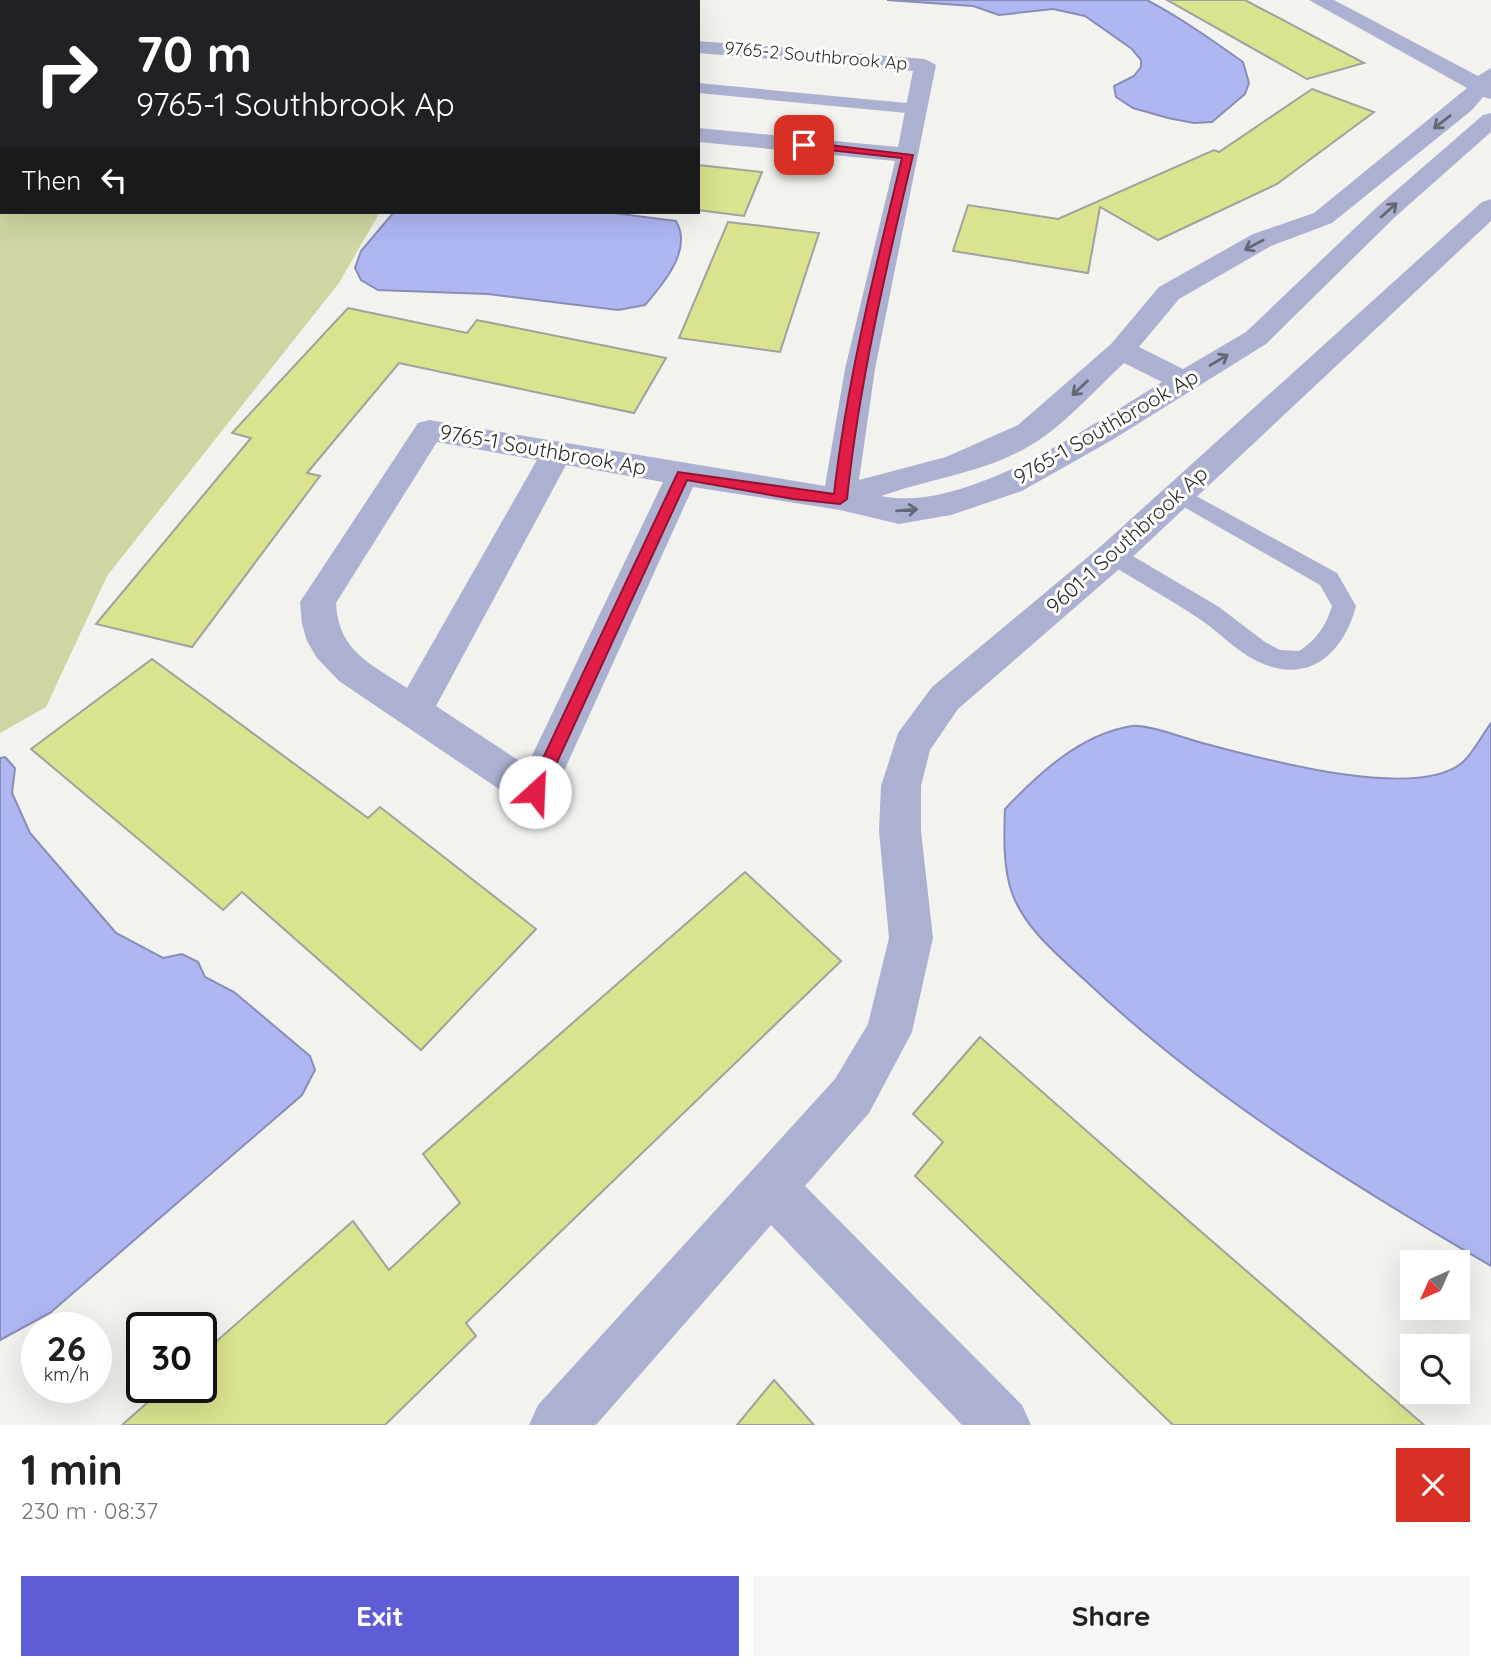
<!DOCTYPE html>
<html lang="en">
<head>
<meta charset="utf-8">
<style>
  :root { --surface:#fff; --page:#f6f6f6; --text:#202124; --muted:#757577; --accent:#5e5dd5 }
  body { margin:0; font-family:Quicksand,sans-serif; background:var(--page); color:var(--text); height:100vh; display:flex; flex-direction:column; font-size:26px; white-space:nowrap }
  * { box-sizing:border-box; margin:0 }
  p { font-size:23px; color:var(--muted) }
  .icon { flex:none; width:38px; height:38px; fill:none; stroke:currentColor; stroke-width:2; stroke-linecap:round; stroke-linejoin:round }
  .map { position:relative; height:1425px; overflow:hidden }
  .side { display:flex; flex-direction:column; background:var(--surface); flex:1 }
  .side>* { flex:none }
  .guide { position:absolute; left:0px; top:0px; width:700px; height:214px; box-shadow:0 7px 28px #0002; background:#202124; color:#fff; overflow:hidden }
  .needle { width:46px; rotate:225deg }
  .tools { position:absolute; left:1400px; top:1250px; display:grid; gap:14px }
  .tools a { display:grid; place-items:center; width:70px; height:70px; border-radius:0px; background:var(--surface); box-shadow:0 7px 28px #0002; font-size:35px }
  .speed { position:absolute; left:21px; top:1312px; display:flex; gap:14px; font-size:35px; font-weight:700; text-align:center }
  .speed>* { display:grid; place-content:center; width:91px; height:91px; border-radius:50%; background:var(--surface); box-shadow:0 7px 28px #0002; line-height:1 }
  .speed small { font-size:18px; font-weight:400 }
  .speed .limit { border:4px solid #111; border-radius:10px; background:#fff; color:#111 }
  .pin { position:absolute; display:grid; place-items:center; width:60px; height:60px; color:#fff; margin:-30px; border-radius:14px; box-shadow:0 4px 10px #0006 }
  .me { position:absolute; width:77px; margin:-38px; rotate:25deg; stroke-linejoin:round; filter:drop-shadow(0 0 5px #0008) }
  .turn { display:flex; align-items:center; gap:24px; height:147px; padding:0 21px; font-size:32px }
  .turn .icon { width:91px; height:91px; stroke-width:2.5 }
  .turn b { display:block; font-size:49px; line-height:60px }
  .then { display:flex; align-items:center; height:66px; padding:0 21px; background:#0003; gap:14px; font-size:26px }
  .round { display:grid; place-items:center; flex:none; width:74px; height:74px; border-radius:0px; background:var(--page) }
  .summary { display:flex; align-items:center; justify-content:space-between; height:119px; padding:0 21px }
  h1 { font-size:42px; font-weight:800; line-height:52px }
  .action { display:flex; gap:14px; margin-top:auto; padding:14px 21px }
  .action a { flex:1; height:80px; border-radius:0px; background:var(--accent); color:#fff; font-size:28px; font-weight:800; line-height:80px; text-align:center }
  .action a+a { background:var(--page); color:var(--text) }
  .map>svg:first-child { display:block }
</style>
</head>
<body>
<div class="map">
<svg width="1491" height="1425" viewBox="0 0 1491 1425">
  <rect width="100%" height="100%" fill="#f2f2ef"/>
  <path fill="#d0d5a3" d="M 0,0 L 581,0 L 2,2 L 2,212 L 380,212 L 339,283 L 107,576 L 46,707 L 0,733 Z"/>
  <g fill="#afb7f3" stroke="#878db6" stroke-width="2">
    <path d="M 887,0 L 1147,0 C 1181,18 1212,40 1243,62 L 1249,83 L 1245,94 L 1212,122 L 1194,123 L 1168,118 L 1133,108 L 1116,97 L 1114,86 L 1134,76 L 1141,67 L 1141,60 L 1132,49 L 1085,16 L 1053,9 L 999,15 L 973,6 Z"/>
    <path d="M 394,212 L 605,212 L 676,221 C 693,250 663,284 645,305 L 618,310 L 488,294 L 378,290 L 361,280 L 355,268 L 361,251 Z"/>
    <path d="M 1491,723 L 1491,1266 C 1349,1183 1208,1096 1087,982 C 1060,957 1025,929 1012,893 C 1003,868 1004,835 1005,809 C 1039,773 1081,734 1132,726 C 1147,724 1183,738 1199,742 C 1255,757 1416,803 1463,762 C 1474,752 1482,735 1491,723 Z"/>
    <path d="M 5,757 L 15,768 L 12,793 L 30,833 L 116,933 L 163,958 L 182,954 L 198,962 L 205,977 L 234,992 L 310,1056 L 315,1070 L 302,1095 L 50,1313 L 0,1340 L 0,758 Z"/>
  </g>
  <g fill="#dbe38e" stroke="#a1a19e" stroke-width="2">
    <path d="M 1167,0 L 1245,0 L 1364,63 L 1307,79 Z"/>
    <path d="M 1312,89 L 1374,112 L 1277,184 L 1158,240 L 1100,207 L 1088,273 L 953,251 L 968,205 L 1058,219 L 1214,150 L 1219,152 Z"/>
    <path d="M 698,165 L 762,172 L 744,216 L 698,210 Z"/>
    <path d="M 728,222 L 819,233 L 780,352 L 679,338 Z"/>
    <path d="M 348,308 L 467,333 L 477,320 L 666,358 L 634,413 L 399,363 L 307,473 L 320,476 L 192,647 L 96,624 L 251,438 L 232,433 Z"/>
    <path d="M 152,659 L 368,818 L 380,807 L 536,929 L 421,1050 L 242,892 L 223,910 L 31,749 Z"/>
    <path d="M 745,872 L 841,961 L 466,1323 L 476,1336 L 385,1425 L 122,1425 L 164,1388 L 201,1388 L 201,1355 L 353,1221 L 389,1270 L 460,1203 L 423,1154 Z"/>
    <path d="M 980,1037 L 1190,1222 L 1424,1425 L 1173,1425 L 915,1176 L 943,1142 L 913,1114 Z"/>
    <path d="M 774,1380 L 814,1425 L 737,1425 Z"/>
  </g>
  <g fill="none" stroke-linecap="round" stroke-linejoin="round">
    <g fill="#acb1d2" fill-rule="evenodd">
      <path d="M 698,83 L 917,104 L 925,109 L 917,114 L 698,93 Z"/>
      <path d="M 1178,486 L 1337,573 L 1356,606 C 1343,655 1307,686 1257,661 C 1236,651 1220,633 1201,620 C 1170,599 1137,581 1105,561 L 1101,555 L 1105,549 L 1113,547 L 1121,549 L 1219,607 L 1265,642 L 1280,650 L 1299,651 C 1316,640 1326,626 1332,606 L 1320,585 L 1170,499 L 1167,494 L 1170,489 Z"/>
    </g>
    <g fill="#acb1d2" fill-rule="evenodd">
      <path d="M 1309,0 L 1334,0 L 1478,76 L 1491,68 L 1491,99 L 1483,97 L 1472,110 L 1332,223 L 1271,246 L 1179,299 L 1139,347 L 1183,369 L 1246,332 L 1377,207 L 1483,115 L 1491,113 L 1491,132 L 1395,217 L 1266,344 L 1112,440 L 1022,491 L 951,515 L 899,524 L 840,510 L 693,487 L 549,804 L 535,809 L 521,804 L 339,681 L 317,658 L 307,641 L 302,624 L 300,602 L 418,423 L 429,420 L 825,486 L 845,369 L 895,161 L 698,142 L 698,128 L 898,147 L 913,71 L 698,53 L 698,41 L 925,59 L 936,65 L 875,369 L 859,480 L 946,457 L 1018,425 L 1111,344 L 1159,287 L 1253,234 L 1314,213 L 1467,88 ZM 1124,363 L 1162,382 C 1092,425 964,514 881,496 C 934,477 991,472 1039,440 C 1070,419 1097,388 1124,363 ZM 437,442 L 537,460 L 407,688 C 371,664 338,651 336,603 ZM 566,465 L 663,482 L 527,766 L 436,706 Z"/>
      <path d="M 1491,199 L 1491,221 L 1125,564 L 958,709 L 930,750 L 921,786 L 921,831 L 933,938 L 912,1032 L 869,1113 L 805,1186 L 1022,1405 L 1031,1425 L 962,1425 L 771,1225 L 596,1425 L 529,1425 L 538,1405 L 835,1079 L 868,1024 L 889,938 L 879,831 L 881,786 L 898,733 L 932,687 L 1101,546 L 1482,202 Z"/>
    </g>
  </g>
  <defs><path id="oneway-shaft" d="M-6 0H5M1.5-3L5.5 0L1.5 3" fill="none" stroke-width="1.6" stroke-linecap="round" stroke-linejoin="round" transform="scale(1.75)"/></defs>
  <g stroke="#656775">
    <use href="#oneway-shaft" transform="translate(1442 122) rotate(142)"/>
    <use href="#oneway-shaft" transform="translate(1389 210) rotate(-42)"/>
    <use href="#oneway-shaft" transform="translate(1254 245) rotate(152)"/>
    <use href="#oneway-shaft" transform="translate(1219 360) rotate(-31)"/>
    <use href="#oneway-shaft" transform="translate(1080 388) rotate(137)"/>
    <use href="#oneway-shaft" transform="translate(907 510) rotate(-5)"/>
  </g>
  <path fill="#e11d48" stroke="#92132f" stroke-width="2" d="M 804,142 L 913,155 C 886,269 859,383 847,499 L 840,504 L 793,499 L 687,480 L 541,797 L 529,797 L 527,792 L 678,472 L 834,494 C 847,380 875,269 902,158 L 801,147 Z"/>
  <g text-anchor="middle" stroke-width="6" stroke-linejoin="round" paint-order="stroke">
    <g font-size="18" fill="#2b2b29" stroke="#fffffe">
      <text transform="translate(816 56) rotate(5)" y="6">9765-2 Southbrook Ap</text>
    </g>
    <g font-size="21" fill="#2b2b29" stroke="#fffffe">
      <text transform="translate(1106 427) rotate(-30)" y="7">9765-1 Southbrook Ap</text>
      <text transform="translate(543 450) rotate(10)" y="7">9765-1 Southbrook Ap</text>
      <text transform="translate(1127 540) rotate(-42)" y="7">9601-1 Southbrook Ap</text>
    </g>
  </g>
</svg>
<div class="tools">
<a><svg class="needle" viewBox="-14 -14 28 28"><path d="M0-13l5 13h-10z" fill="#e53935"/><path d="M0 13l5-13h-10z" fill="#757577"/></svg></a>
<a><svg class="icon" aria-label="search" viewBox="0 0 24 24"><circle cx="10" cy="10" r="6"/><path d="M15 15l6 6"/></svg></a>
</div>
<div class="speed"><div>26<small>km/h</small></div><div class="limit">30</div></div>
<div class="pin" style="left:804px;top:145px;background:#d93025"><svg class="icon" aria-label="arrive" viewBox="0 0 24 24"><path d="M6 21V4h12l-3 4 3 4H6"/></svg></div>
<svg class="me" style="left:535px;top:792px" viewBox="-20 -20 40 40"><circle r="19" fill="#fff"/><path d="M0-13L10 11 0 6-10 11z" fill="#e11d48"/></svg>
<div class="guide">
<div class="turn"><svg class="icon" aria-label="right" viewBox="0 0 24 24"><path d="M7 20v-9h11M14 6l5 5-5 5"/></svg><div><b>70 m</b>9765-1 Southbrook Ap</div></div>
<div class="then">Then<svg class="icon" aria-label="left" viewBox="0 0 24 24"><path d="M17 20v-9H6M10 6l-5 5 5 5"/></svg></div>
</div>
</div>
<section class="side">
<div class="summary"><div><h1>1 min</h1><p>230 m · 08:37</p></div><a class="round" style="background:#d93025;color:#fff"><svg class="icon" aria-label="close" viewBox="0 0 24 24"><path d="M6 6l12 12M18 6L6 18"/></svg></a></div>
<div class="action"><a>Exit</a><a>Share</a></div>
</section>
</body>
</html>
